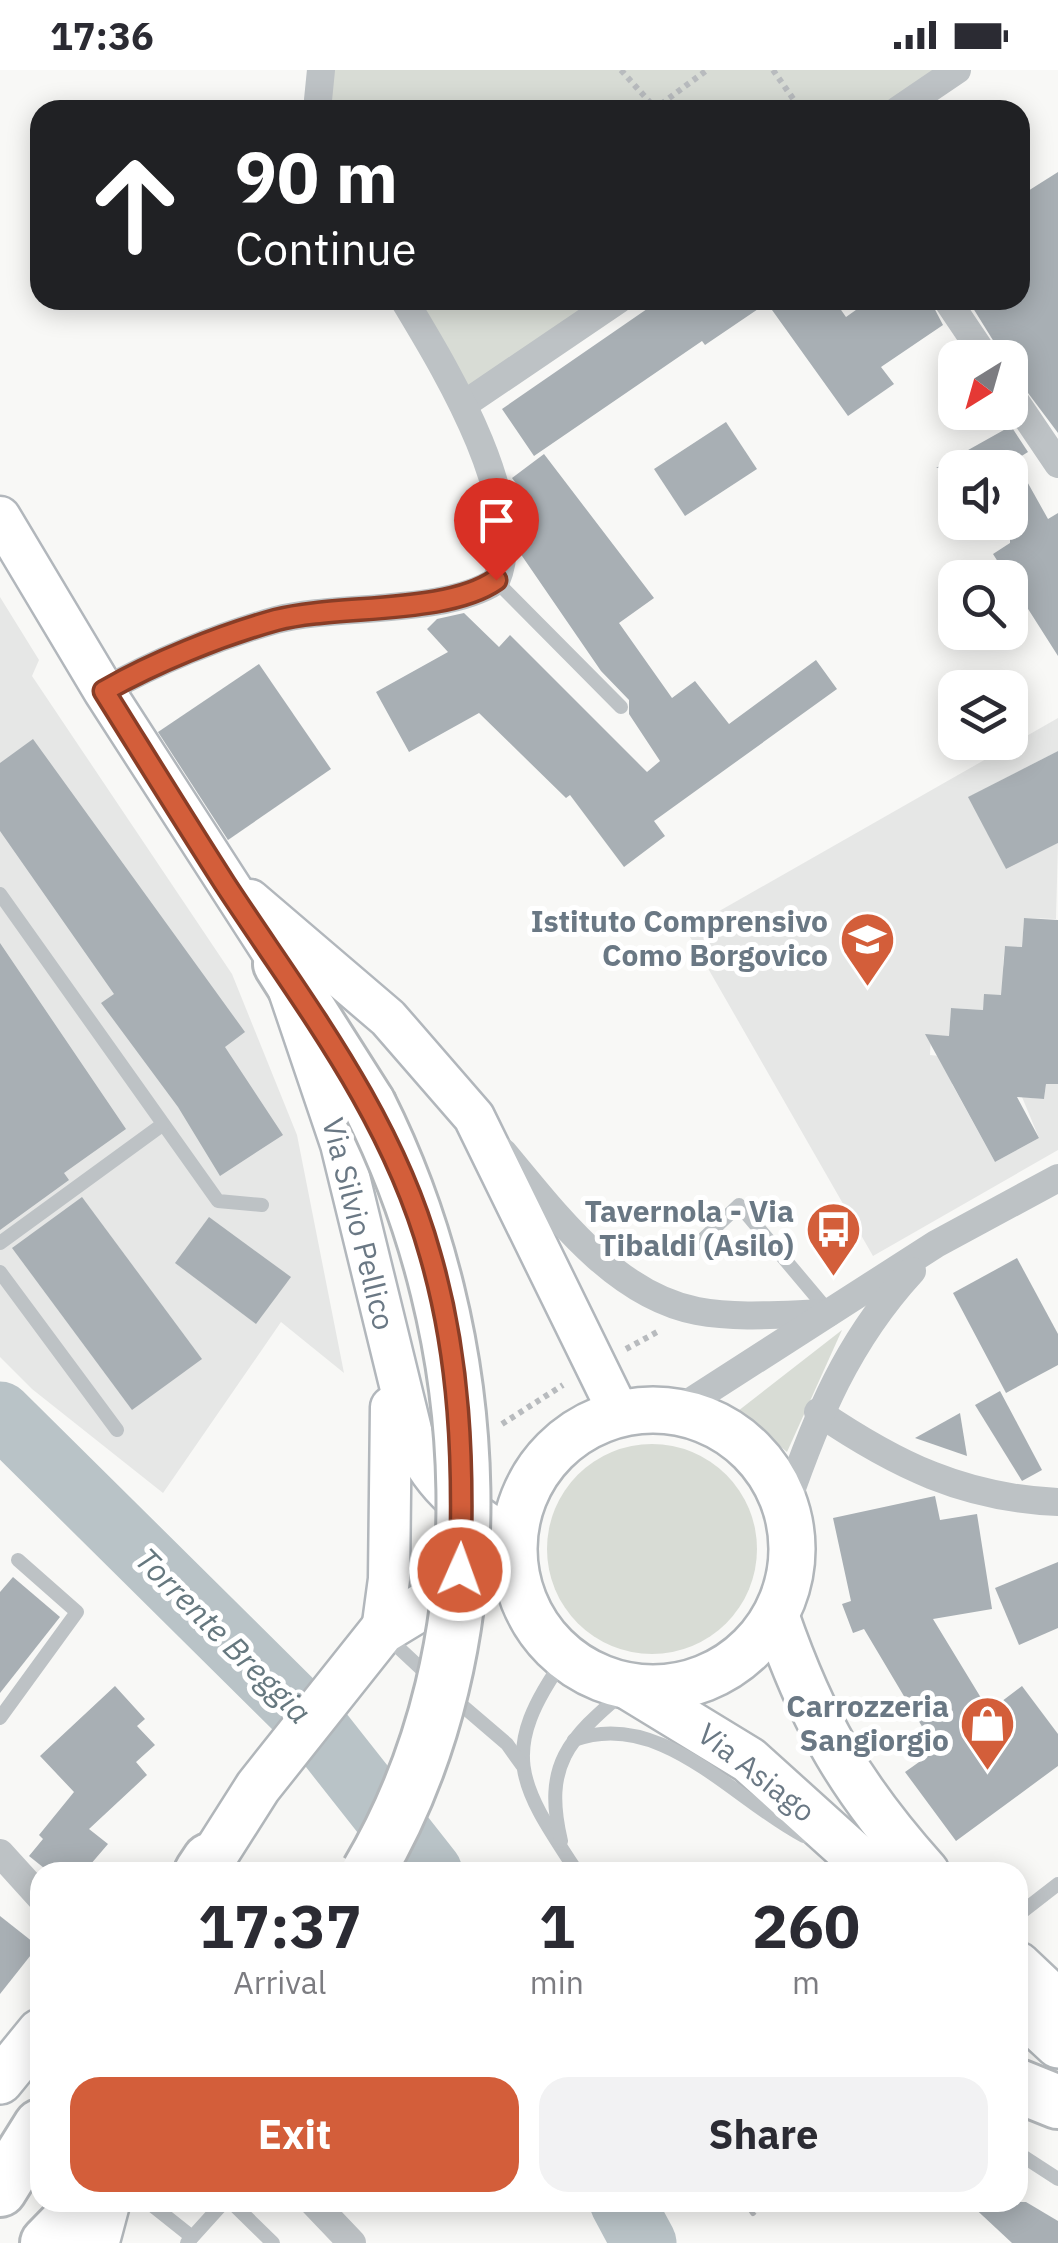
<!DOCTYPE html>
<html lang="en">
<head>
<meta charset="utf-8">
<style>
  :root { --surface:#fff; --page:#f2f2f3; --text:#2b2b33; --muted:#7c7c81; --accent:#d35e3a }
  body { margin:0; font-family:"IBM Plex Sans",sans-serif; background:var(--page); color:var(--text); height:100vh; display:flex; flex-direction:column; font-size:38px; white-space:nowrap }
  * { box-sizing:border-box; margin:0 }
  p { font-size:32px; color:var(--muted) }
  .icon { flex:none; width:55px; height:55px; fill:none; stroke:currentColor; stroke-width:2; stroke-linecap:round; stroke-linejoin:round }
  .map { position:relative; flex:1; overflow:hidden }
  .drawer { position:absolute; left:30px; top:1792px; width:998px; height:350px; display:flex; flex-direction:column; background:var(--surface); border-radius:30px; box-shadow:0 5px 25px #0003 }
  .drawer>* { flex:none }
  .top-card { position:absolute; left:30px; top:30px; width:1000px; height:210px; border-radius:30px; box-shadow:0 5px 25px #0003; background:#202124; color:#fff; overflow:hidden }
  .needle { width:65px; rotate:217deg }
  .controls { position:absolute; left:938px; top:270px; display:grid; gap:20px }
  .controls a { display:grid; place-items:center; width:90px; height:90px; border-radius:20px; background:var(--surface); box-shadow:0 5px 25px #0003; font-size:50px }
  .pin { position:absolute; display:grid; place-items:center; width:85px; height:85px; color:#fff; margin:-102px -42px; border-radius:50% 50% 50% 0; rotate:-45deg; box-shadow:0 0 10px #0007 }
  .pin .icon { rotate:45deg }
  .me { position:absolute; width:110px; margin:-55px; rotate:2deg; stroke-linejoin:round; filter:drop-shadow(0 0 8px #0008) }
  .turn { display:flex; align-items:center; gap:35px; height:210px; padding:0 40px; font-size:45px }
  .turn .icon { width:130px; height:130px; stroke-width:2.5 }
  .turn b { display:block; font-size:70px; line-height:85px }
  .eta { display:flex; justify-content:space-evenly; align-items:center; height:170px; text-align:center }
  .eta b { font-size:60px; font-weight:800; line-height:70px }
  .button { display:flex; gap:20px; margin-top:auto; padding:20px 40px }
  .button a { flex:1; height:115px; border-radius:30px; background:var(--accent); color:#fff; font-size:40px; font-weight:800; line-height:115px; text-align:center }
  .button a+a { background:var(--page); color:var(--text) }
  .status { display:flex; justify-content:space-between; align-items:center; height:70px; padding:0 50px; background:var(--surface); direction:ltr }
  .status svg { height:28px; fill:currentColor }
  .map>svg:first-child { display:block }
</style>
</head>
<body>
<div class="status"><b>17:36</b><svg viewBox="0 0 49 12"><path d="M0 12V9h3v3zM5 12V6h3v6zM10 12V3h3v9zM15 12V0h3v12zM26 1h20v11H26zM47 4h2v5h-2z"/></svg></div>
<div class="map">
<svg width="1058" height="2173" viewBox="0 0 1058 2173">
  <rect width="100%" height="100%" fill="#f8f8f6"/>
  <g fill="#e6e7e6">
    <path d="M 0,527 L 39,590 L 32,606 L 232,904 L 297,1065 L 344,1303 L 281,1252 L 163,1423 L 32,1319 L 0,1287 Z"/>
    <path d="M 1058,648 L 1058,681 L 969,727 L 1006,799 L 1058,773 L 1056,849 L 1024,848 L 1022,877 L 1005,876 L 1003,895 L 1014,925 L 985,925 L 983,940 L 951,938 L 949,966 L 931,965 L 930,985 L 980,990 L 979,1000 L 952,1014 L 995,1092 L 1039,1068 L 1022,1027 L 1044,1029 L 1046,1014 L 1058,1014 L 1058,1080 L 873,1186 L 686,860 Z"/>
  </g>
  <g fill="#d8dcd5">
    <path d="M 321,0 L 957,0 L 898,40 L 317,40 Z"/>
    <path d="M 404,230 L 618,230 L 466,333 Z"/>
    <path d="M 842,1260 L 787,1382 L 738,1341 Z"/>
    <circle cx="652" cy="1479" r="105"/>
  </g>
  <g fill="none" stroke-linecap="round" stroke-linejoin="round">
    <g stroke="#b9c3c7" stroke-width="65">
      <path d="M 0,1344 L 315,1656 L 430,1802"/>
      <path d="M 622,2132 L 644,2173"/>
    </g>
  </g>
  <g fill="#a8afb4">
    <path d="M 1058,102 L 1058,363 L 1016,307 L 1010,288 L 1004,288 L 968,230 L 1020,230 L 1020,126 Z"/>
    <path d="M 660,230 L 834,230 L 846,247 L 870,230 L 930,230 L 943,255 L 881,297 L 894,314 L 848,346 L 767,233 L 705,275 L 702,271 L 534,386 L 502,339 Z"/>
    <path d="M 726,352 L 757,399 L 685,446 L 654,399 Z"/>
    <path d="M 1011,356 L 1028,382 L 1015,390 L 1048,449 L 1058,443 L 1058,586 L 993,484 L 1010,473 L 1010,393 L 1002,398 L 936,398 Z"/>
    <path d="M 544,384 L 654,528 L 619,553 L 672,628 L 695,611 L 729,654 L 816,590 L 837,619 L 654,751 L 665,766 L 624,797 L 570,725 L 566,728 L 479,643 L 409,682 L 376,622 L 448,582 L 427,559 L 437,549 L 464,543 L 499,577 L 510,565 L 647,702 L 660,691 L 629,644 L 629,630 L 601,601 L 520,483 L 514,424 L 520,419 L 512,408 Z"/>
    <path d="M 259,594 L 331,699 L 228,770 L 158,662 Z"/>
    <path d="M 33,669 L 245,962 L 225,977 L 283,1065 L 220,1106 L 178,1037 L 101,933 L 114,924 L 0,761 L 0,693 Z"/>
    <path d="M 1058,681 L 1058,773 L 1006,799 L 968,727 Z"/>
    <path d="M 1024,848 L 1058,850 L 1058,1014 L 1046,1014 L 1044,1029 L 1017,1027 L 1039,1068 L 995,1092 L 925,964 L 949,966 L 951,938 L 983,940 L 984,924 L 1001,925 L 1005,876 L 1022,877 Z"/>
    <path d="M 0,873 L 126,1059 L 64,1103 L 69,1110 L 0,1160 Z"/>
    <path d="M 82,1127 L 202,1289 L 132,1340 L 12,1178 Z"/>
    <path d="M 209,1147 L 291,1207 L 256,1254 L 175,1193 Z"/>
    <path d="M 1017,1188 L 1058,1264 L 1058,1295 L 1006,1323 L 953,1223 Z"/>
    <path d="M 1000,1321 L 1042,1400 L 1022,1411 L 975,1335 Z"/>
    <path d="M 960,1343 L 967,1386 L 915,1368 Z"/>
    <path d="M 935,1426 L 940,1450 L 977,1444 L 992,1539 L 933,1549 L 989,1641 L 1022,1616 L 1058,1664 L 1058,1696 L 956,1771 L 905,1702 L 936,1680 L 864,1559 L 853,1563 L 842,1534 L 851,1531 L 833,1448 Z"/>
    <path d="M 1058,1492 L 1058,1558 L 1019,1575 L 995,1518 Z"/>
    <path d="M 13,1507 L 60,1547 L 0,1623 L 0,1522 Z"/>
    <path d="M 115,1616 L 145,1649 L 137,1656 L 155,1675 L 136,1692 L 147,1705 L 89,1759 L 108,1774 L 84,1802 L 49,1802 L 29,1786 L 43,1769 L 39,1765 L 74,1722 L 40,1686 Z"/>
    <path d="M 0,1846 L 38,1876 L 0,1924 Z"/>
    <path d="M 968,2132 L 1026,2132 L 1058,2151 L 1058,2173 L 1012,2173 Z"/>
  </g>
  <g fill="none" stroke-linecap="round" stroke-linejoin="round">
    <defs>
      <g id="secondary">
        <path d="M 0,447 L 104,621 L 280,894 L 341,1074 L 414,1372 C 434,1419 470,1444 513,1469"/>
        <path d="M 250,830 L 388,948 L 474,1047 L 619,1343"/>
        <path d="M 382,1561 L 389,1509 L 391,1337"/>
      </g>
      <g id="primary">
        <circle cx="653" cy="1479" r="139"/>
        <path d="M 776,1546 C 813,1653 851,1718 926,1802"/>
        <path d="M 631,1618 L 749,1690 L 873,1802"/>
        <path d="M 204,1802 L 258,1717 L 382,1561 L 484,1499"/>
        <path d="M 1018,1895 L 1058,1933"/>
        <path d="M 1018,1938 L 1058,1975"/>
        <path d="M 0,2011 L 40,1962"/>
        <path d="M 96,2173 L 107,2132"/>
      </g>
      <g id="highway">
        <path d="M 280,894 L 369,1034"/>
        <path d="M 201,1802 L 209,1790"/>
        <path d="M 1018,2016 L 1058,2032"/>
        <path d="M 0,2120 L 40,2056"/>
        <path d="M 47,2173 L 87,2132"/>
      </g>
    </defs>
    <use href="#secondary" stroke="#b2b7bc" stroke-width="45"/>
    <use href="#primary" stroke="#b1b6ba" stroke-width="50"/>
    <use href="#highway" stroke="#b3b7ba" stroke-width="58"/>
    <g stroke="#b8bbbe" stroke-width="6" stroke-dasharray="5 5" stroke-linecap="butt">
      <path d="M 621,0 L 655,38"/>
      <path d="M 773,0 L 801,40"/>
      <path d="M 653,40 L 707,0"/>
      <path d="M 626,1279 L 659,1261"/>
      <path d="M 502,1354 L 563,1315"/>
      <path d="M 746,2132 L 753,2143 L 764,2132"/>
    </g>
    <g stroke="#bdc2c5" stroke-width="14">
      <path d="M 496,511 L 621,637"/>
      <path d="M 0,824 L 218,1131 L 262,1135"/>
      <path d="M 0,1173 L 162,1055"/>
      <path d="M 699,1173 L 739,1135 L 829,1242"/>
      <path d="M 0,1202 L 117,1360"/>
      <path d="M 385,1565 L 431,1608"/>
      <path d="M 565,1588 C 497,1683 519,1714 577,1802"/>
      <path d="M 451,1626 L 507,1674 L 522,1695"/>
      <path d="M 0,1648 L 77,1542 L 18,1490"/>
      <path d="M 574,1670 C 661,1638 734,1730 804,1766"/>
      <path d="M 561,1771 C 543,1695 568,1669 625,1621"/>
      <path d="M 1018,1845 L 1058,1814"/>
      <path d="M 1018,2083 L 1058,2109"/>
      <path d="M 148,2132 L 192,2167"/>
      <path d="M 231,2132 L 273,2173"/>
      <path d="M 187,2173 L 224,2132"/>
    </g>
    <g stroke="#bdc2c5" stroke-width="28">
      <path d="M 317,40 L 321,0"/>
      <path d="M 898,40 L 957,0"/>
      <path d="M 947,230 L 986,288"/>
      <path d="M 1010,323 L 1058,394"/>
      <path d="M 466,333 L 618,230"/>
      <path d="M 104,621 C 155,592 219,566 276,550 C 338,534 444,545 496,511 C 529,433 443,295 404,230"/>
      <path d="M 503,1082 C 554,1143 614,1225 697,1241 C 740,1249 786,1244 828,1243"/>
      <path d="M 676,1341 L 936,1174 L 1058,1108"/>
      <path d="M 818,1342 C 896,1395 964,1428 1058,1432"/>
      <path d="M 786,1435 C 817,1346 847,1272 912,1201"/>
      <path d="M 0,1783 L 40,1827"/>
      <path d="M 313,2132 L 352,2173"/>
    </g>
    <use href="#secondary" stroke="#fff" stroke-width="40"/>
    <use href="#primary" stroke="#fff" stroke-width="45"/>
    <use href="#highway" stroke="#fff" stroke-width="52"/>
    <defs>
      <path id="highway-bridge" d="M 368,1802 C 504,1572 486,1267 369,1034"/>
    </defs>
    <use href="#highway-bridge" stroke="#b3b7ba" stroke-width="58" stroke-linecap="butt"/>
    <use href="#highway-bridge" stroke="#fff" stroke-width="52"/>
  </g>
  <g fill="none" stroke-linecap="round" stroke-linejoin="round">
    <defs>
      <path id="route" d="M 460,1500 C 464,1393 460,1287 430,1184 C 391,1044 303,933 225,814 C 184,750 144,685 104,621 C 155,592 219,566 276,550 C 337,534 446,545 496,510"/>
    </defs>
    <use href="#route" stroke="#893d26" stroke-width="25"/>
    <use href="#route" stroke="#d35e3a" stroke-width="18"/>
  </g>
  <defs>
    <symbol id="school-pin" viewBox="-11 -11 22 30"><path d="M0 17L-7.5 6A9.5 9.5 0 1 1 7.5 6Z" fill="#d35e3a" stroke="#fff"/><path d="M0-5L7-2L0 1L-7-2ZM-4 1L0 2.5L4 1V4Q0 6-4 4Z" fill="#fff"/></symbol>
    <symbol id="bus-pin" viewBox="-11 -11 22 30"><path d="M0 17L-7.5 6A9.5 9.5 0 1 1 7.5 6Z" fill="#d35e3a" stroke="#fff"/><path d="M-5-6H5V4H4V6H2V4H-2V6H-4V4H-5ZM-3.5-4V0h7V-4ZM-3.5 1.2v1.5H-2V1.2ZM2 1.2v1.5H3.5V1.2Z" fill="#fff"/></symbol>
    <symbol id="shop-pin" viewBox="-11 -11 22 30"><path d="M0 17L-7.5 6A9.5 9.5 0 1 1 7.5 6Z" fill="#d35e3a" stroke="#fff"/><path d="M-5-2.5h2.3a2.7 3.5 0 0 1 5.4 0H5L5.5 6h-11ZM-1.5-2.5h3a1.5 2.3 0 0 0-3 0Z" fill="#fff"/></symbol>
  </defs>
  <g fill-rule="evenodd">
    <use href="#school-pin" x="836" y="838" width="63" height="86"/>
    <use href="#bus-pin" x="802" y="1128" width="63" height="86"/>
    <use href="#shop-pin" x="956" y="1622" width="63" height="86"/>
  </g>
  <g text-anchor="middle" stroke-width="10" stroke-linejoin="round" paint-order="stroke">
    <g font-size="30" font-weight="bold" fill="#6a7884" stroke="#fff" text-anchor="end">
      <text x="828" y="862">Istituto Comprensivo<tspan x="828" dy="34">Como Borgovico</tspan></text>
      <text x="794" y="1152">Tavernola - Via<tspan x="794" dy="34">Tibaldi (Asilo)</tspan></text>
      <text x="949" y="1647">Carrozzeria<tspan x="949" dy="34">Sangiorgio</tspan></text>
    </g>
    <g font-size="30" fill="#6a7884" stroke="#fff">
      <text transform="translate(358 1154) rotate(76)" y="10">Via Silvio Pellico</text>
      <text transform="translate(756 1703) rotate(38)" y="10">Via Asiago</text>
    </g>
    <g font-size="32" font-style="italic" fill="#66787f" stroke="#fff">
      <text transform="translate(223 1566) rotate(45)" y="11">Torrente Breggia</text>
    </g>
  </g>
</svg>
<div class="controls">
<a><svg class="needle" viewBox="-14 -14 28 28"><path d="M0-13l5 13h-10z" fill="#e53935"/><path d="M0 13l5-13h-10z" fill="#7c7c81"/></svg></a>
<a><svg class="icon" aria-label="sound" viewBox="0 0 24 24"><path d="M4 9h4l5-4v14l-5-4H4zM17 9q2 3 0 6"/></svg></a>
<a><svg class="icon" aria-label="search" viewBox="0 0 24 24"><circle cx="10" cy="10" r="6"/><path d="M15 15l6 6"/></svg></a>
<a><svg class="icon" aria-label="layers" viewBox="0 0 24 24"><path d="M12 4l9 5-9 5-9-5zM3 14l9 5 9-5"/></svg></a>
</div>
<div class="pin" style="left:496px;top:510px;background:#d93025"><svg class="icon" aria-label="arrive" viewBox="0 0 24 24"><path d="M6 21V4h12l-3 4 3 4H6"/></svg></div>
<svg class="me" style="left:460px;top:1500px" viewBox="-20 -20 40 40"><circle r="17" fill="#d35e3a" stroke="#fff" stroke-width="3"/><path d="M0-11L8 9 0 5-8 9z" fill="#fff"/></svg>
<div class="top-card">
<div class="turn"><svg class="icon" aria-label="ahead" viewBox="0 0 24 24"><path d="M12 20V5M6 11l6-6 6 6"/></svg><div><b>90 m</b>Continue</div></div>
</div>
<section class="drawer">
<div class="eta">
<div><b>17:37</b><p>Arrival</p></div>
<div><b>1</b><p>min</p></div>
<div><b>260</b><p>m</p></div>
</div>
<div class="button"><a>Exit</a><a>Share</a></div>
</section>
</div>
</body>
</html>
